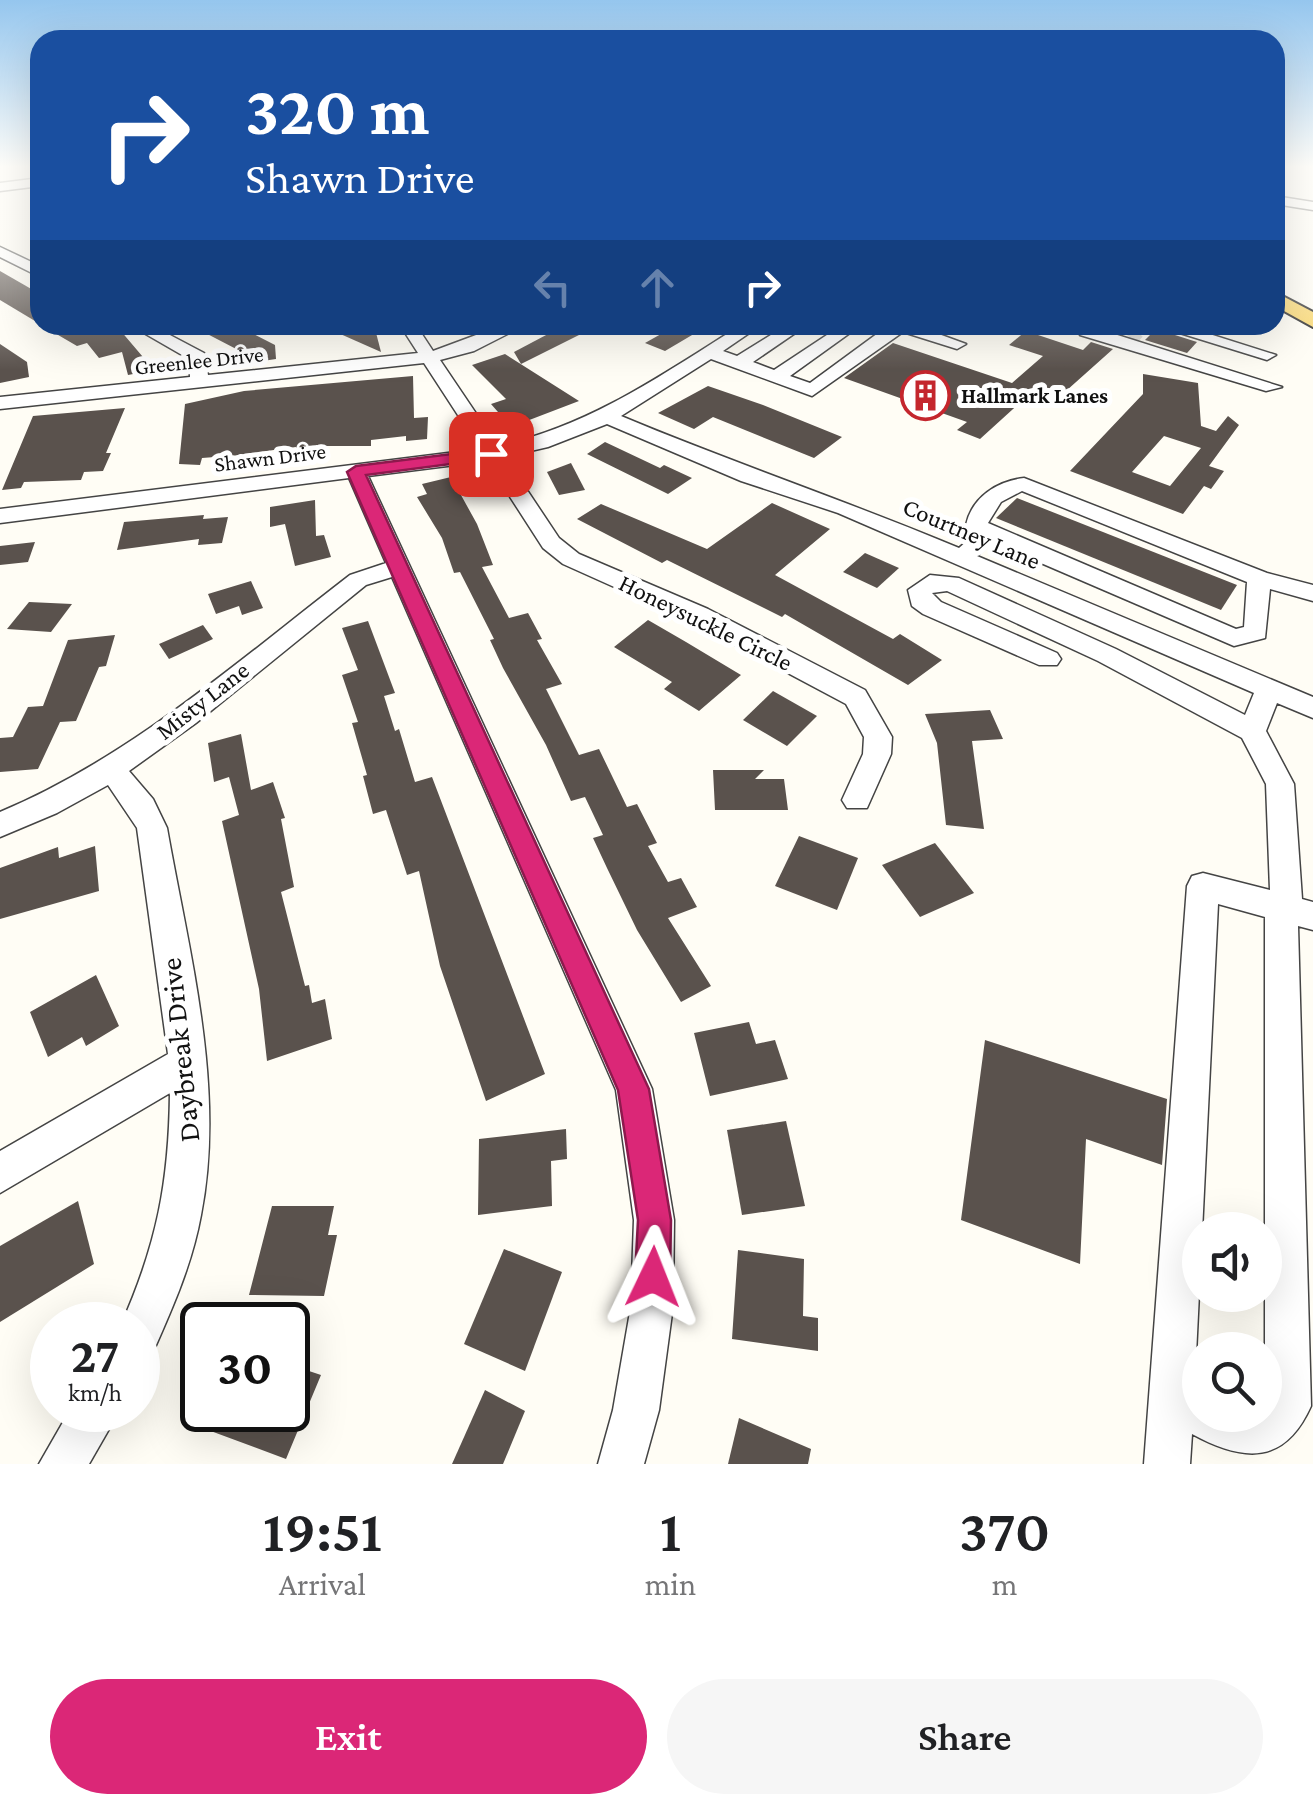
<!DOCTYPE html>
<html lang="en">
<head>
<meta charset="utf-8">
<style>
  :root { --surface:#fff; --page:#f6f6f6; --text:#202124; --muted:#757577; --accent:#db2777 }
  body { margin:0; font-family:"Crimson Pro",serif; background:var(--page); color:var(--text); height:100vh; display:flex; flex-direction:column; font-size:38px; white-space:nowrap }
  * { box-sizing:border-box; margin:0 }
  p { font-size:32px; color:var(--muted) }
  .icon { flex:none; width:55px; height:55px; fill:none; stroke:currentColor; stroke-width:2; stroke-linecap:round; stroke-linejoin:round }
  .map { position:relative; height:1464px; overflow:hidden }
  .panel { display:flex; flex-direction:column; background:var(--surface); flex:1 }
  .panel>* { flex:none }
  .hud { position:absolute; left:30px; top:30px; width:1255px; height:305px; border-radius:30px; box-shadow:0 10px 40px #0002; background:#1a4fa0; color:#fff; overflow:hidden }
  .controls { position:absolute; left:1182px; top:1212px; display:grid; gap:20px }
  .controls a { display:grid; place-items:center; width:100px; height:100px; border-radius:50%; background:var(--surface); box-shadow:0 10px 40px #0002; font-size:50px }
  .speed { position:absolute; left:30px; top:1302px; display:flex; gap:20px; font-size:50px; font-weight:700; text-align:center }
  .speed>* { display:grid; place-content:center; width:130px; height:130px; border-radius:50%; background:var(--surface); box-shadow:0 10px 40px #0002; line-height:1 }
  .speed small { font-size:25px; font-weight:400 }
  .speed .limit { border:5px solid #111; border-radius:15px; background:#fff; color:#111 }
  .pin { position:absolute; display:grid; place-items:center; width:85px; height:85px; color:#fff; margin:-42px; border-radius:20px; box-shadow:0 5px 15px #0006 }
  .me { position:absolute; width:110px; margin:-55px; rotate:2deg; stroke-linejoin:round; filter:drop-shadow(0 0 8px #0008) }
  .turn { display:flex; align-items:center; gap:35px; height:210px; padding:0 50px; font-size:45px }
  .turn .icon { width:130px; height:130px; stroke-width:2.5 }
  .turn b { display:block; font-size:70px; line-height:85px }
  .lanes { display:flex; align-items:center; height:95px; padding:0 50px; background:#0003; justify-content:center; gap:50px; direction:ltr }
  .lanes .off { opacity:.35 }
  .eta { display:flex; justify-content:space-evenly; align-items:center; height:170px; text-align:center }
  .eta b { font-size:60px; font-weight:600; line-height:70px }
  .action { display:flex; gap:20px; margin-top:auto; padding:20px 50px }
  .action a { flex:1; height:115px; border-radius:60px; background:var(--accent); color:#fff; font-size:40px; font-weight:600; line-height:115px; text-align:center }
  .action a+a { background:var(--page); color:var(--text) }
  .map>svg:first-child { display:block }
</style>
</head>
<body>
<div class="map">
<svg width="1313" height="1464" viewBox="0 0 1313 1464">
  <rect width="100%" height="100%" fill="#fffdf5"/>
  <g fill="#5a524d" fill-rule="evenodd">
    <path d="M 0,271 L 40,294 L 40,324 L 0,300 Z"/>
    <path d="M 41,325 L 126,325 L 120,330 L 154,370 L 128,375 L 122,352 L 99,358 L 87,343 L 77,346 Z"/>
    <path d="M 190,325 L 236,325 L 275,345 L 276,359 L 243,364 L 242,352 Z"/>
    <path d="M 320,325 L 374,325 L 381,352 Z"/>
    <path d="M 565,325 L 599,325 L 521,364 L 514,352 Z"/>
    <path d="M 677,325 L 709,325 L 665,351 L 645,343 Z"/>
    <path d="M 1156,329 L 1197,342 L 1187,353 L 1145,340 Z"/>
    <path d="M 1026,331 L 1083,350 L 1091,342 L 1113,349 L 1057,399 L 1033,391 L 980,439 L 957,430 L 967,422 L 844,378 L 893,343 L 1012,383 L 1043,356 L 1009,345 Z"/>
    <path d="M 0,344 L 27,362 L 29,377 L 0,383 Z"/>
    <path d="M 505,354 L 579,401 L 511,427 L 491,404 L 506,399 L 472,365 Z"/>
    <path d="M 1143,374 L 1198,383 L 1201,426 L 1216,431 L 1228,416 L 1239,425 L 1209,466 L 1224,471 L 1211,489 L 1204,486 L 1183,514 L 1070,471 L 1143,394 ZM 1164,436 L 1201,448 L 1170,486 L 1132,472 Z"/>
    <path d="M 413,376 L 414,418 L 428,417 L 427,439 L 406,441 L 406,436 L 371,440 L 371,446 L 316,446 L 315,452 L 295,454 L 296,447 L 259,452 L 258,458 L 240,460 L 241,455 L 202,458 L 200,465 L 179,464 L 185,404 L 244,391 Z"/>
    <path d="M 708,386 L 763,405 L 842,437 L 814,458 L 713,417 L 694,429 L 658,413 Z"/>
    <path d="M 125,408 L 106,453 L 111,453 L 103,471 L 84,472 L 81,480 L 24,482 L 21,488 L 2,490 L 33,416 Z"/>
    <path d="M 605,442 L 660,468 L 664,465 L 692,478 L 668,494 L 587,454 Z"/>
    <path d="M 571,463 L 585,490 L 559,495 L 547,472 Z"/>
    <path d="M 451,477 L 477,524 L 493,565 L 482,567 L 509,618 L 528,613 L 542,639 L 537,640 L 562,684 L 546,689 L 579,755 L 599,749 L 627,807 L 637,804 L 657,843 L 648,846 L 668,882 L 681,878 L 697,907 L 668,918 L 711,986 L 681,1002 L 637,930 L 607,868 L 593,838 L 603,835 L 585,797 L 571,801 L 546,745 L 503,668 L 490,640 L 494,639 L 460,572 L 454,573 L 442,538 L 417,497 L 427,494 L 422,484 Z"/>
    <path d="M 1017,498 L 1237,585 L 1221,610 L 996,518 Z"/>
    <path d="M 315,500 L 316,536 L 324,535 L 331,557 L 295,566 L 285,524 L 270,527 L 270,507 Z"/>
    <path d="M 772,503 L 830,529 L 775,575 L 893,639 L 900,634 L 942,660 L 908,685 L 785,614 L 782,617 L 667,560 L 662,563 L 577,519 L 601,504 L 707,549 Z"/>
    <path d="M 204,515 L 203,519 L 228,517 L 222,543 L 198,545 L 199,539 L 117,550 L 124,522 Z"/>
    <path d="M 35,542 L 28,562 L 0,565 L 0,546 Z"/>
    <path d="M 865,553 L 899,568 L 877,588 L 843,572 Z"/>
    <path d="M 251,581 L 263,608 L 242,615 L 239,606 L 216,614 L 208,594 Z"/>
    <path d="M 29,602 L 72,604 L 51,632 L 7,629 Z"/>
    <path d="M 648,620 L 686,642 L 741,675 L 699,711 L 664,689 L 672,682 L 614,647 Z"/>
    <path d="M 368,621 L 395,693 L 384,696 L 395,731 L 399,729 L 415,782 L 432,777 L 545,1074 L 486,1101 L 440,966 L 419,871 L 407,875 L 386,810 L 373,814 L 363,776 L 367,775 L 352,723 L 358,722 L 342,675 L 358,670 L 342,628 Z"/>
    <path d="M 203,625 L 213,639 L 169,659 L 159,644 Z"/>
    <path d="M 115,635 L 106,666 L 99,667 L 76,721 L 60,722 L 38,769 L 0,772 L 0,738 L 13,737 L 28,707 L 43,706 L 68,640 Z"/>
    <path d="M 773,691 L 817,716 L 787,746 L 743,720 Z"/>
    <path d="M 990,710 L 1003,739 L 972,741 L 984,829 L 946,825 L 937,743 L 925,714 Z"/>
    <path d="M 241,734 L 251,790 L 273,782 L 285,818 L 281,819 L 294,887 L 281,892 L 305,986 L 309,985 L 312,1003 L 325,999 L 332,1039 L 267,1061 L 259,989 L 222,821 L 239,815 L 229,777 L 214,782 L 208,743 Z"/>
    <path d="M 713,770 L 764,770 L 755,779 L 784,779 L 788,810 L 715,810 Z"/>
    <path d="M 799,836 L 858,858 L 837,910 L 775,886 Z"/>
    <path d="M 935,843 L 974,893 L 920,917 L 882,865 Z"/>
    <path d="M 95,846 L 99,891 L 0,919 L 0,868 L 58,847 L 59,858 Z"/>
    <path d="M 96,975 L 119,1026 L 86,1046 L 82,1037 L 48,1057 L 30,1012 Z"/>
    <path d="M 749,1022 L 756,1044 L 775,1040 L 788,1079 L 710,1096 L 694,1033 Z"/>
    <path d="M 985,1040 L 1167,1099 L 1162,1165 L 1086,1139 L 1080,1264 L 961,1220 Z"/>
    <path d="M 786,1121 L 805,1206 L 742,1215 L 727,1130 Z"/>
    <path d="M 566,1129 L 567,1159 L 551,1161 L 552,1206 L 478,1215 L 479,1139 Z"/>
    <path d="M 78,1201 L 94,1264 L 0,1322 L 0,1246 Z"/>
    <path d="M 272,1206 L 334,1206 L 328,1235 L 337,1235 L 324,1296 L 249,1295 Z"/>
    <path d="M 504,1249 L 562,1272 L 525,1371 L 464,1344 Z"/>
    <path d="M 738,1250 L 804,1259 L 803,1316 L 818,1318 L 818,1351 L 732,1339 Z"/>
    <path d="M 288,1364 L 321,1375 L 286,1459 L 189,1423 L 195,1410 L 288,1410 Z"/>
    <path d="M 485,1390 L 525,1411 L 503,1464 L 452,1464 Z"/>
    <path d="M 739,1418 L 811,1449 L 808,1464 L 728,1464 Z"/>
  </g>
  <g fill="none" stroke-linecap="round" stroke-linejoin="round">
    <path stroke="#dbdad3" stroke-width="19" stroke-dasharray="19 9" stroke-linecap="butt" d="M 1129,337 L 1136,330"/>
    <defs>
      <g id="minor">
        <path d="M 40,178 L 40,186 L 0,191 L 0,183 Z"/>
        <path d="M 1275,196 L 1313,202 L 1313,210 L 1275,204 Z"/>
        <path d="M 0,247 L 40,266 L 40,277 L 0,257 Z"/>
        <path d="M 130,325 L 151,325 L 204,353 L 208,375 L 418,353 L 400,325 L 416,325 L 433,351 L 503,325 L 525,325 L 474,351 L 440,360 L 498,446 C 590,426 663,374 741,325 L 761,325 L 723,351 L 737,356 L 787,325 L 807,325 L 753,362 L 774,370 L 842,325 L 861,325 L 790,376 L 810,383 L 889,325 L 914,325 L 966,344 L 957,349 L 903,332 L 812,396 L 711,359 L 621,416 C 733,463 847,501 959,548 L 975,534 L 966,525 C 972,497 997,481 1024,478 L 1267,573 L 1313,585 L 1313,601 L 1270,589 L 1265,638 L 1234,646 L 992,542 L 977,556 L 1313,697 L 1313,718 L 1277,703 L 1266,731 L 1294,784 L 1302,899 L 1313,902 L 1313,930 L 1298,926 L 1311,1406 C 1285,1464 1245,1463 1192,1434 L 1190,1464 L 1144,1464 L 1187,886 L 1192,876 L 1203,873 L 1270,890 L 1266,784 L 1242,738 L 1098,661 L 947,591 L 932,593 L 941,602 L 1057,653 L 1061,659 L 1057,665 L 1039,665 L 923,614 L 912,606 L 908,590 L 930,575 L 959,578 L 1116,649 L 1245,715 L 1254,693 L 838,513 L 741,481 L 607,424 L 548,447 L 505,457 L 559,538 L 579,554 L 708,609 L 865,690 L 892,737 L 891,754 L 867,808 L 847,808 L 842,800 L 863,754 L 864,737 L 846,704 L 690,621 L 563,564 L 543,548 L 487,461 L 368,476 L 652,1089 L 674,1220 L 673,1306 L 659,1410 L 644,1464 L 598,1464 L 613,1410 L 631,1306 L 634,1220 L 616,1090 L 392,577 L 366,585 L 196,723 L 129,771 L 153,799 L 167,828 C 189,953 226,1088 201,1215 C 192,1264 173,1307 153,1352 L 138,1358 L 138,1325 L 121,1325 C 157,1244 169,1182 170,1093 L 0,1193 L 0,1151 L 168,1054 L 137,828 L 108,785 L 57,813 L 0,837 L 0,812 C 131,757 238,661 350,575 L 386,563 L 349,478 L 0,523 L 0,509 L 480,449 L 424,363 L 0,409 L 0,397 L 190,377 L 189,359 ZM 1022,491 L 1247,582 L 1244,627 L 1236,629 L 988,523 L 1001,502 ZM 1218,904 L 1265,917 L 1265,1415 L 1200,1415 L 1200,1393 L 1194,1396 Z"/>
        <path d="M 1154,325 L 1181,325 L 1276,355 L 1267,360 Z"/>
        <path d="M 1080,327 L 1092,327 L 1282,387 L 1266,391 L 1080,335 Z"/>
        <path d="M 70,1410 L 120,1410 L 89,1464 L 39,1464 Z"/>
      </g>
      <path id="major" d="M 1275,292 L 1313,312 L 1313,327 L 1275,306 Z"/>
    </defs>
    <use href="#minor" stroke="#444" stroke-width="3"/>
    <use href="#major" stroke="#222" stroke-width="4"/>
    <use href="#minor" fill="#fff" fill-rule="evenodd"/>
    <use href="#major" fill="#f9d66b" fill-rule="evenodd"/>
  </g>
  <linearGradient id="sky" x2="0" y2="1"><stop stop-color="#95c6ee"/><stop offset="0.45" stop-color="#fffefa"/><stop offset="1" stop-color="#fffefa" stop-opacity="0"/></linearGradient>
  <rect width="1313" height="370" fill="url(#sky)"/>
  <path fill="#db2777" stroke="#8e194d" stroke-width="2.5" d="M 491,449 L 497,451 L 497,458 L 366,475 L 649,1089 L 671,1220 L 670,1277 L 665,1289 L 653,1295 L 641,1289 L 635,1277 L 638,1220 L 618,1090 L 347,472 L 356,466 Z"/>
  <defs>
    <symbol id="building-ring" viewBox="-11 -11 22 22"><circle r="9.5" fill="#fff" stroke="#c4262e" stroke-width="1.5"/><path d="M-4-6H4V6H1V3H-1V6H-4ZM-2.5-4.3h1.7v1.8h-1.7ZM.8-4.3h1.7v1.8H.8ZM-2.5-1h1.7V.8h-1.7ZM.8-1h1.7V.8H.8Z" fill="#c4262e"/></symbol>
  </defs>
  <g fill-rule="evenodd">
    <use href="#building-ring" x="898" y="368" width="55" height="55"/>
  </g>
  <g text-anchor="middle" stroke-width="10" stroke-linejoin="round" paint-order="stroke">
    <g font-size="22" fill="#111" stroke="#fff">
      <text transform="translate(199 360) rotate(-6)" y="8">Greenlee Drive</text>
      <text transform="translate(270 457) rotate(-7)" y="8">Shawn Drive</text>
    </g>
    <g font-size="22" font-weight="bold" fill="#111" stroke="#fff" text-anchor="start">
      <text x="961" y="403">Hallmark Lanes</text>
    </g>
    <g font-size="25" fill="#111" stroke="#fff">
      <text transform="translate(972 533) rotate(23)" y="9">Courtney Lane</text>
      <text transform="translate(706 622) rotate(26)" y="9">Honeysuckle Circle</text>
      <text transform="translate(202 700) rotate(-38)" y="9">Misty Lane</text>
    </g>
    <g font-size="30" fill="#111" stroke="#fff">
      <text transform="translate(180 1050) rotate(-96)" y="10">Daybreak Drive</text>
    </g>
  </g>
</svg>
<div class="controls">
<a><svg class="icon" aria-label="sound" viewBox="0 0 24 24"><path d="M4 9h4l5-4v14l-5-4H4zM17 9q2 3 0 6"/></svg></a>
<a><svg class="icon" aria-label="search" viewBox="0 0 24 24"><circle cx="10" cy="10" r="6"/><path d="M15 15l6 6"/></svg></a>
</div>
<div class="speed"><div>27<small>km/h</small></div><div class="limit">30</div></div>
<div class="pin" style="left:491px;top:454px;background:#d93025"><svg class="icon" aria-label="arrive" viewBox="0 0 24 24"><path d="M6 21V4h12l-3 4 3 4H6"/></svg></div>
<svg class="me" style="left:653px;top:1277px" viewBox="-20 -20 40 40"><path d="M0-17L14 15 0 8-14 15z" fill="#db2777" stroke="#fff" stroke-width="4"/></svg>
<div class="hud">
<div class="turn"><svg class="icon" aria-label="right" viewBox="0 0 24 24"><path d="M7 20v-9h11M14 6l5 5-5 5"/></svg><div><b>320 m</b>Shawn Drive</div></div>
<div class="lanes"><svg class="icon off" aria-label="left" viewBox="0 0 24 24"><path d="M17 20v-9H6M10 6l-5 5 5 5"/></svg><svg class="icon off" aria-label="ahead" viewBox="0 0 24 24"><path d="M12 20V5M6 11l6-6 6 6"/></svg><svg class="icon" aria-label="right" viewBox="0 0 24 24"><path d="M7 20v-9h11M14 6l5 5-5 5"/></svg></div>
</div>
</div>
<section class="panel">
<div class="eta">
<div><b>19:51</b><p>Arrival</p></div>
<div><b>1</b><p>min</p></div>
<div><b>370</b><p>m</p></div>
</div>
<div class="action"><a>Exit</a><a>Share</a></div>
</section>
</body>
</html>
